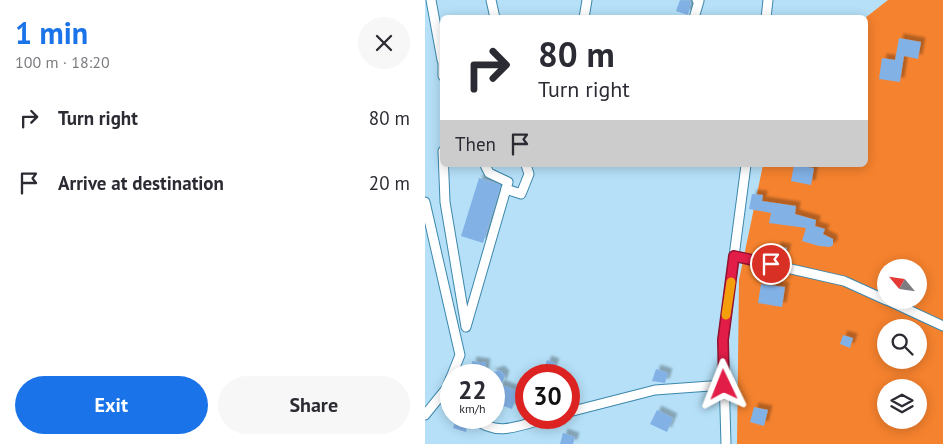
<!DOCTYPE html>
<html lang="en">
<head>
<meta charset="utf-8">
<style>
  :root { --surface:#fff; --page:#f7f7f7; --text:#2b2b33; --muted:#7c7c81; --accent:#1a73e8 }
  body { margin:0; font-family:"PT Sans",sans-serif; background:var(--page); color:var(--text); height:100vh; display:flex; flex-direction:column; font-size:19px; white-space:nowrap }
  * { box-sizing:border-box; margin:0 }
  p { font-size:16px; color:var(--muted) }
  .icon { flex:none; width:28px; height:28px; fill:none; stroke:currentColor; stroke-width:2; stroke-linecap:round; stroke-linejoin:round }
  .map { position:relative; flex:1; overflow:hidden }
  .sheet { display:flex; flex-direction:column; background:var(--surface); width:425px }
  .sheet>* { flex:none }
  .guide { position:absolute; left:15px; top:15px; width:428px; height:152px; border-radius:8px; box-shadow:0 2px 12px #0003; background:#fff; color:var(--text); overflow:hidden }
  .needle { width:32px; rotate:299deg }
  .tools { position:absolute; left:452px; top:259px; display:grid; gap:10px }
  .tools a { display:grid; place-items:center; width:50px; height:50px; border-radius:50%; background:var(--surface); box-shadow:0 2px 12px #0003; font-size:25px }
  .speed { position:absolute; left:15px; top:364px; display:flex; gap:10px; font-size:25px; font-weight:700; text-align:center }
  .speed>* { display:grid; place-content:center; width:65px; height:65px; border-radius:50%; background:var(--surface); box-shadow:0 2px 12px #0003; line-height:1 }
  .speed small { font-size:12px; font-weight:400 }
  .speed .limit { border:8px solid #d22; background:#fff; color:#111 }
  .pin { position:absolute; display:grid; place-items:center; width:42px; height:42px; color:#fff; margin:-21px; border:2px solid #fff; border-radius:50%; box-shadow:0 1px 5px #0007 }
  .me { position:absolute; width:55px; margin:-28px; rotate:358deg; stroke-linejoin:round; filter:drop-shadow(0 0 4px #0008) }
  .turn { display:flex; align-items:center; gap:18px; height:105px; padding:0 15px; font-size:22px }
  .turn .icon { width:65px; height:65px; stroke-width:2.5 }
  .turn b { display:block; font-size:35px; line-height:42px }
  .then { display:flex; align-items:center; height:48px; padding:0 15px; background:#0003; gap:10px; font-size:19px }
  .round { display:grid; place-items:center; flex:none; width:52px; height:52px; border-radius:26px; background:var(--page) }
  .overview { display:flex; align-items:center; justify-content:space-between; height:85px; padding:0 15px }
  h1 { font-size:30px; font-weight:600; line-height:38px; color:var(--accent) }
  .cta { display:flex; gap:10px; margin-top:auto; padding:10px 15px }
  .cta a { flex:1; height:58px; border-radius:30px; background:var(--accent); color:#fff; font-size:20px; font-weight:600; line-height:58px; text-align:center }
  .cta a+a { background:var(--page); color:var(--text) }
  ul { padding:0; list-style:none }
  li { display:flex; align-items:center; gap:15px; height:65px; padding:0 15px }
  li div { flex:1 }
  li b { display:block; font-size:19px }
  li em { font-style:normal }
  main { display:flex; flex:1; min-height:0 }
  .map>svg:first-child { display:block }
</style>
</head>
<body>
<main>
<section class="sheet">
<div class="overview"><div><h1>1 min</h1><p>100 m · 18:20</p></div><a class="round"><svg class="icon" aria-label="close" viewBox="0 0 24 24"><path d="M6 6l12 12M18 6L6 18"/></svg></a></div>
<ul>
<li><svg class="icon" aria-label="right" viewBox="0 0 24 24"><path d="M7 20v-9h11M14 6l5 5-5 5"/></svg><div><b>Turn right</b></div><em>80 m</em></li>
<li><svg class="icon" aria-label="arrive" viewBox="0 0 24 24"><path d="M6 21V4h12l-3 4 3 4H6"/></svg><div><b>Arrive at destination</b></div><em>20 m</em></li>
</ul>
<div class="cta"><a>Exit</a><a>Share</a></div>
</section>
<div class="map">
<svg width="518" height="444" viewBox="0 0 518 444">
  <defs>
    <filter id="shadow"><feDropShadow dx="4.5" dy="-4.5" stdDeviation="1" flood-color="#0004"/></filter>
  </defs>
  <rect width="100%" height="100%" fill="#b5e0f8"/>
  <path fill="#f5822e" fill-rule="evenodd" d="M 463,0 L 518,0 L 518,444 L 312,444 L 314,280 L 338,165 L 440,165 L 440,18 ZM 461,268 L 494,268 L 494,300 L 461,300 ZM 461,328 L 494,328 L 494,360 L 461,360 ZM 461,388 L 494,388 L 494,420 L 461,420 Z"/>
  <g fill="#82b1e6" filter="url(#shadow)">
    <path d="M 255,0 L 266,1 L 263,15 L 251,11 Z"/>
    <path d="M 474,38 L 496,42 L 493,59 L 479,56 L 475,82 L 454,79 L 457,58 L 470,60 Z"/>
    <path d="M 369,165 L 389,168 L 386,185 L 366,181 Z"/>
    <path d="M 54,178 L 76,185 L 58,243 L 36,236 Z"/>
    <path d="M 327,194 L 338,195 L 337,201 L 371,206 L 370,214 L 391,220 L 390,226 L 400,229 L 398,234 L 408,239 L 408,245 L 405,247 L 394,246 L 377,241 L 381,228 L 344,223 L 346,213 L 324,209 Z"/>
    <path d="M 351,246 L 362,248 L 360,256 L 350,255 Z"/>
    <path d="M 336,284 L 360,287 L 357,307 L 333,303 Z"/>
    <path d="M 418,335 L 428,338 L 425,348 L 415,344 Z"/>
    <path d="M 122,360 L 130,363 L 125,375 L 117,373 Z"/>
    <path d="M 47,361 L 61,363 L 59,375 L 45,375 Z"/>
    <path d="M 231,369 L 243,373 L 240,383 L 227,381 Z"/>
    <path d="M 75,370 L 80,375 L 77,384 L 66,373 Z"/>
    <path d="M 74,384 L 93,391 L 87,409 L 69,403 Z"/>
    <path d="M 329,407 L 343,410 L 339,426 L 325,422 Z"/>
    <path d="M 232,410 L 248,418 L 242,432 L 225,424 Z"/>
    <path d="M 31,418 L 43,421 L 41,432 L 28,428 Z"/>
    <path d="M 138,433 L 150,437 L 148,444 L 135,444 Z"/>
  </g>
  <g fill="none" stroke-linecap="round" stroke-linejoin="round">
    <defs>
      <g id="minor">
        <path d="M 6,0 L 17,60"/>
        <path d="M 66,0 L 70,18"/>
        <path d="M 159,18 L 162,0"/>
        <path d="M 269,18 L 274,1 L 272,0"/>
        <path d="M 341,18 L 343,0"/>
        <path d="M 18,60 L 18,76"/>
        <path d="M 18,151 L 20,202 L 41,327 L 83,182 L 64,173 L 60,165"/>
        <path d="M 81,189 L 96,194 L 104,174 L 101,165"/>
        <path d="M 0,202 L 35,355 L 27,375"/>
        <path d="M 309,256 L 419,281 L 461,300"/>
        <path d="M 462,300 L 518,326"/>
        <path d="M 144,412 L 230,390 L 299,385"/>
        <path d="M 0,415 L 21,389 L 26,377"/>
        <path d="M 49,418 C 72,438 96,425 122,418"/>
        <path d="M 301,444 L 298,340 L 321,165"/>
      </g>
    </defs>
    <use href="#minor" stroke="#3c87ab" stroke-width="11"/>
    <use href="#minor" stroke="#fff" stroke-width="9"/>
  </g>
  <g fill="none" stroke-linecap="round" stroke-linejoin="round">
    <defs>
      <path id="route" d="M 299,385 L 298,340 L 309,256 L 346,264"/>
    </defs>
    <use href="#route" stroke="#92132f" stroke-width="12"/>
    <use href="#route" stroke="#e11d48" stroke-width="9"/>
    <path stroke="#f59e0b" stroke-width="9" d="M 301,315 L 306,282"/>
  </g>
</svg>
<div class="tools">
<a><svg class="needle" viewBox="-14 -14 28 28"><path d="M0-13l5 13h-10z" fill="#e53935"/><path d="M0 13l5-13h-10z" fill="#7c7c81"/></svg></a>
<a><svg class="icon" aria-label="search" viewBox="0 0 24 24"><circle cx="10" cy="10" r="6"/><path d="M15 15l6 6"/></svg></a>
<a><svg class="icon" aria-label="layers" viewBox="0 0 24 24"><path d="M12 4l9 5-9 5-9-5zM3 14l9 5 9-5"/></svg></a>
</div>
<div class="speed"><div>22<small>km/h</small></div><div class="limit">30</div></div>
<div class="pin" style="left:346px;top:264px;background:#d93025"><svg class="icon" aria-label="arrive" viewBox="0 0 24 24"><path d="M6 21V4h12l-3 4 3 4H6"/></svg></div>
<svg class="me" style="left:299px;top:385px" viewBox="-20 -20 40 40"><path d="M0-17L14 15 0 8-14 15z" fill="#e11d48" stroke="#fff" stroke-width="4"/></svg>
<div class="guide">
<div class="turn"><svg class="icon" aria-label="right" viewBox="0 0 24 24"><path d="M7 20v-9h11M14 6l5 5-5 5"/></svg><div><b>80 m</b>Turn right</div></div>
<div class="then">Then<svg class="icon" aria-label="arrive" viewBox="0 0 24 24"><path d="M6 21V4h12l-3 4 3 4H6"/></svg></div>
</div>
</div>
</main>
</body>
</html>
